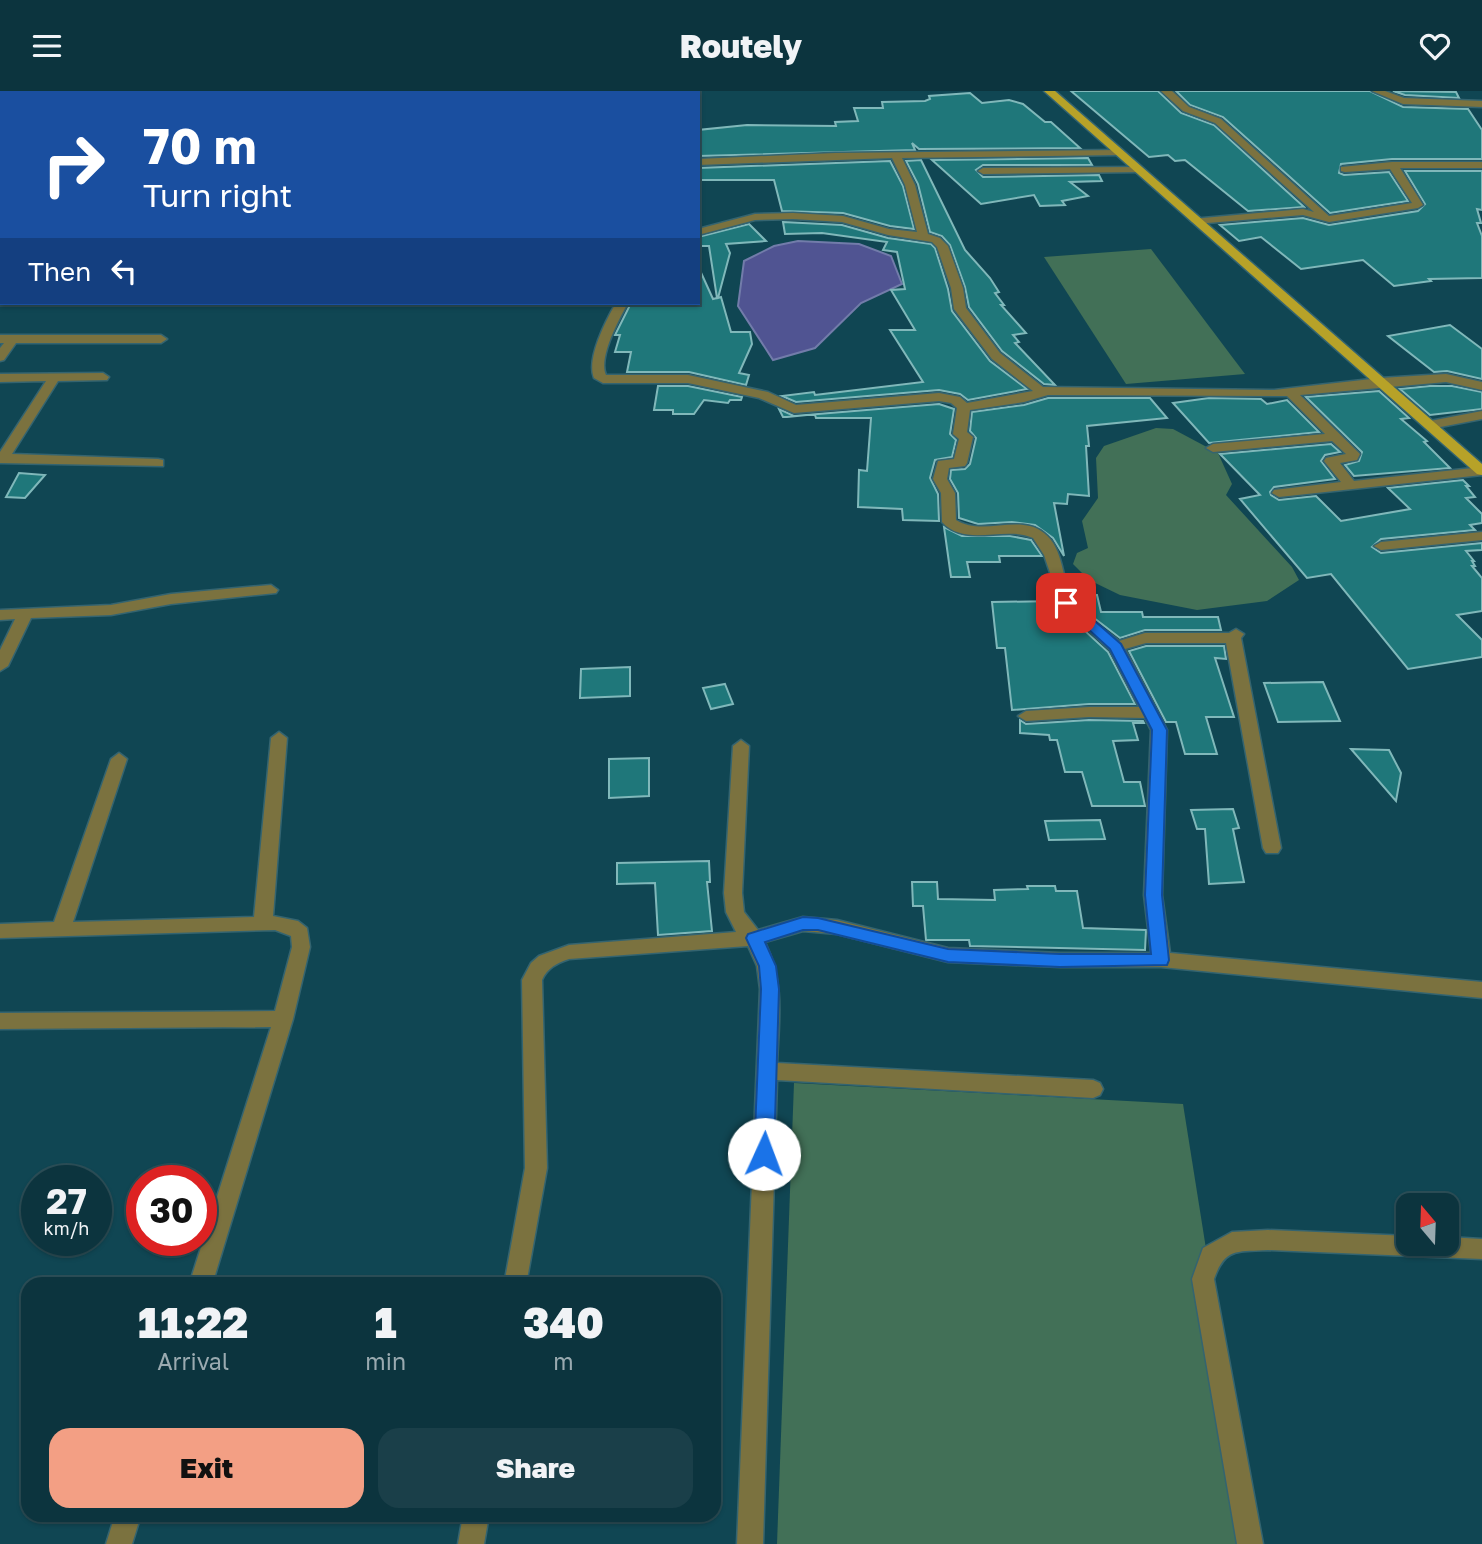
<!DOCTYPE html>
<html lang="en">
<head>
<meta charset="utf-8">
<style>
  :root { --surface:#0c343e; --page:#1a3f49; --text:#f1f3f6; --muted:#9aaab0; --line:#2c4f58; --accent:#f39f84 }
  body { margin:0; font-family:"Golos Text",sans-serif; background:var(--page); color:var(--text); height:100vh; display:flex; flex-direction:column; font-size:26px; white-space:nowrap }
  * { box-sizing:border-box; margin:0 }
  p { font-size:23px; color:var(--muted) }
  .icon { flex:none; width:38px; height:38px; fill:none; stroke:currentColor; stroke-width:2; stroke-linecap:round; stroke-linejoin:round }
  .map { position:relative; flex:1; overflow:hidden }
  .sheet { position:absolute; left:21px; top:1186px; width:700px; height:245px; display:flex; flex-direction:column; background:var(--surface); border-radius:21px; box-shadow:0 2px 5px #0004,0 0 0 2px var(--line) }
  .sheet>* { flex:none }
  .banner { position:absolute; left:0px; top:0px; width:700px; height:214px; box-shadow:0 2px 5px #0004,0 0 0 2px var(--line); background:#1a4fa0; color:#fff; overflow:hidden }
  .needle { width:46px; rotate:341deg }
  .tools { position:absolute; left:1396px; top:1102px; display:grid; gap:14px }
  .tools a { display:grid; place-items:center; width:63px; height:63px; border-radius:14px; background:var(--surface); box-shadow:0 2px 5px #0004,0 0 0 2px var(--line); font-size:35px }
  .speed { position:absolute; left:21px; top:1074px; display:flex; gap:14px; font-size:35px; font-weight:700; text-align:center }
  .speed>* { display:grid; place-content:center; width:91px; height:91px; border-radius:50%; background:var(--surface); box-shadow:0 2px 5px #0004,0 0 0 2px var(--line); line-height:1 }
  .speed small { font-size:18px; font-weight:400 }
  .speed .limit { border:10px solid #d22; background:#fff; color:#111 }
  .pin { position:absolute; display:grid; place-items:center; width:60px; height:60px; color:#fff; margin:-30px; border-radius:14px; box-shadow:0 4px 10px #0006 }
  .me { position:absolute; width:77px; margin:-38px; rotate:2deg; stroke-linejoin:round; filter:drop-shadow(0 0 5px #0008) }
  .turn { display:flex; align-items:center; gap:24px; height:147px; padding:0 28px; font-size:32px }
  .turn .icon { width:91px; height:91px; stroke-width:2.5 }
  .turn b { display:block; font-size:49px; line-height:60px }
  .then { display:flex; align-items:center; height:66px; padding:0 28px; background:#0003; gap:14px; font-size:26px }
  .eta { display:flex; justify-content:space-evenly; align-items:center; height:119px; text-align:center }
  .eta b { font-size:42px; font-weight:800; line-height:49px }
  .action { display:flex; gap:14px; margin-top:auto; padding:14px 28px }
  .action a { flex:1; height:80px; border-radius:21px; background:var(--accent); color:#111; font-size:28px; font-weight:800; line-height:80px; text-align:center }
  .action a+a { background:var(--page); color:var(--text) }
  header { display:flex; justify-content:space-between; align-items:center; height:91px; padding:0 28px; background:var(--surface); font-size:32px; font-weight:800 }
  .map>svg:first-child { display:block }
</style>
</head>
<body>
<header><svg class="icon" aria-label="menu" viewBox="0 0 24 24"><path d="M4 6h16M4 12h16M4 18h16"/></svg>Routely<svg class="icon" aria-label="heart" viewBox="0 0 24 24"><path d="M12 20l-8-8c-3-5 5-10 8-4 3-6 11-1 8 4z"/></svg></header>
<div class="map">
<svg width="1482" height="1453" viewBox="0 0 1482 1453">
  <rect width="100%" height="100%" fill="#104653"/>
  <g fill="#427057">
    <path d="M 1151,158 L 1245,283 L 1126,293 L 1044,166 Z"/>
    <path d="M 1156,337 L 1173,338 L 1218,362 L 1232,393 L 1226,404 L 1292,476 L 1299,489 L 1267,510 L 1197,519 L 1120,504 L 1089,489 L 1073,473 L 1077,462 L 1088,457 L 1082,430 L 1098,407 L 1096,367 L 1104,355 Z"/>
    <path d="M 794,992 L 1183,1013 L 1253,1453 L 777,1453 Z"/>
  </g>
  <path fill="#505492" stroke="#727caa" stroke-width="2" d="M 798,150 L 859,153 L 891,165 L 902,193 L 861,212 L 815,257 L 773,269 L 738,215 L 744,170 L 774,155 Z"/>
  <g fill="#1f777a" stroke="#80b8ba" stroke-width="2">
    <path d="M 1071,0 L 1158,0 L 1181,22 L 1214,34 L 1304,116 L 1248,120 L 1185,69 L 1175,70 L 1168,64 L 1149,66 Z"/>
    <path d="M 1176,0 L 1370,0 L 1403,16 L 1468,18 L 1482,39 L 1482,68 L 1392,68 L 1341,73 L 1339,82 L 1344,84 L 1389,81 L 1408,110 L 1330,122 L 1223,26 L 1190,14 Z"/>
    <path d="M 1393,0 L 1456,1 L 1459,7 L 1405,4 Z"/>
    <path d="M 970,2 L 982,12 L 1009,9 L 1023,13 L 1045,31 L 1051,31 L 1080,57 L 919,58 L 912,52 L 915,59 L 698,65 L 698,39 L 747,34 L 836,35 L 835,31 L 858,30 L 854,17 L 883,17 L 882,11 L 925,10 L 930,8 L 929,5 Z"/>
    <path d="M 1088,67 L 1092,74 L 983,74 L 976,79 L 983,86 L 1099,84 L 1102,90 L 1070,91 L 1088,105 L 1062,110 L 1065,114 L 1040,115 L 1034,104 L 981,113 L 932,69 Z"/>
    <path d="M 921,69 L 965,159 L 990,187 L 999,201 L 995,202 L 1004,214 L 1001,214 L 1026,242 L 1013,244 L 1019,251 L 1015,252 L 1055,294 L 1044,293 L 1002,260 L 969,216 L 965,196 L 950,154 L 942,145 L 930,141 L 918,93 L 906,70 Z"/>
    <path d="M 890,70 L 903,95 L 914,138 L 890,135 L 843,122 L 782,120 L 774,89 L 698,89 L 698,77 Z"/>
    <path d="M 1405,80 L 1482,80 L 1482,119 L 1477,118 L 1481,132 L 1477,132 L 1482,145 L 1482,187 L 1429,188 L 1431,190 L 1394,195 L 1363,169 L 1301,178 L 1261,146 L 1239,150 L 1220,134 L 1303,127 L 1329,134 L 1418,120 L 1425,113 Z"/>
    <path d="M 783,131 L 842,134 L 888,147 L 931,153 L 935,157 L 948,198 L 952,220 L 990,270 L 1027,298 L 968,309 L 960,303 L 939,299 L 796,311 L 782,305 L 814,301 L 815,304 L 823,303 L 923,291 L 890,239 L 915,239 L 891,199 L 905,198 L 897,161 L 883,159 L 887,151 L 822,142 L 785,143 Z"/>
    <path d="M 749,133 L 766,150 L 726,153 L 730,162 L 718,207 L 721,206 L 731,241 L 750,241 L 752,253 L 739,282 L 749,284 L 746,294 L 689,281 L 627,281 L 631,261 L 615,261 L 620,244 L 615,244 L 631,212 L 698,212 L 698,175 L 713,208 L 717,207 L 709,155 L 698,155 L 698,146 Z"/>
    <path d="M 1450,234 L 1482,258 L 1482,288 L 1447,280 L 1434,281 L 1388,245 Z"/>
    <path d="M 658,295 L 688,295 L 742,306 L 741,309 L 730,309 L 728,312 L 704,309 L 694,323 L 673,323 L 673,319 L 654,319 Z"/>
    <path d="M 1430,295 L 1452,295 L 1482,301 L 1482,318 L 1430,324 L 1400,298 Z"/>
    <path d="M 1379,300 L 1409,327 L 1401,328 L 1427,350 L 1424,351 L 1450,377 L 1354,385 L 1345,374 L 1359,370 L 1362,361 L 1306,306 Z"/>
    <path d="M 1048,307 L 1150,307 L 1167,327 L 1087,335 L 1089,355 L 1086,355 L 1089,405 L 1068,403 L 1067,413 L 1054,412 L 1064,465 L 1053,447 L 1035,434 L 1012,431 L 978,433 L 959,427 L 958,402 L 950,388 L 951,379 L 965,378 L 970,373 L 976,347 L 970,340 L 972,321 L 1024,314 Z"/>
    <path d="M 1209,307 L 1261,308 L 1267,313 L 1287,309 L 1319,341 L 1209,352 L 1173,312 Z"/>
    <path d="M 939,313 L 954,318 L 950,343 L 956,349 L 952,366 L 935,369 L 930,387 L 938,403 L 939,430 L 903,429 L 902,418 L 858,416 L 859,379 L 867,380 L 871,327 L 816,327 L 815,324 L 807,324 L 787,326 L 783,326 L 779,318 L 794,325 Z"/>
    <path d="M 1331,353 L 1340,361 L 1325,364 L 1321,370 L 1335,388 L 1274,396 L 1270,401 L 1271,404 L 1279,409 L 1316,405 L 1341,430 L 1410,418 L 1388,397 L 1463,389 L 1469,395 L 1466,395 L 1475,406 L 1466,407 L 1482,423 L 1482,432 L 1470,434 L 1475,439 L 1381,448 L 1372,456 L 1381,462 L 1482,452 L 1482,459 L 1466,460 L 1474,470 L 1472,470 L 1475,475 L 1472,475 L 1482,487 L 1482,520 L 1457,524 L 1482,549 L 1482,566 L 1408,578 L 1331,483 L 1307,487 L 1240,408 L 1260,404 L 1220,363 Z"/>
    <path d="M 19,382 L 45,384 L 25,407 L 6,406 Z"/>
    <path d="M 944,436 L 962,445 L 1010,445 L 1031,449 L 1042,465 L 999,465 L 1000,471 L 967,471 L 970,486 L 951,486 Z"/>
    <path d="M 1073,503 L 1097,504 L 1101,521 L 1142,521 L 1143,526 L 1218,526 L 1221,539 L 1145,539 L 1120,547 L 1085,520 Z"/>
    <path d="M 1057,510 L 1059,516 L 1108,561 L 1135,613 L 1089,613 L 1012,619 L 1005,557 L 997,557 L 992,511 Z"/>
    <path d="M 1146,555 L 1224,555 L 1226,568 L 1215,567 L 1234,626 L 1206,626 L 1217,663 L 1185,663 L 1176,631 L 1166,631 L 1129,560 Z"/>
    <path d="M 630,576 L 630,605 L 580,607 L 581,578 Z"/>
    <path d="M 1323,591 L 1340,630 L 1278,631 L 1264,592 Z"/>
    <path d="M 725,593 L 733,613 L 711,618 L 703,597 Z"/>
    <path d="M 1020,629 L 1026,633 L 1089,629 L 1143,630 L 1144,632 L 1133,632 L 1138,649 L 1113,650 L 1124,691 L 1140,691 L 1145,715 L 1092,715 L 1082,681 L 1065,681 L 1057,649 L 1050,649 L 1049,644 L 1020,642 Z"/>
    <path d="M 1351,658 L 1389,659 L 1401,682 L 1396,710 Z"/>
    <path d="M 649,667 L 649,705 L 609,707 L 609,668 Z"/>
    <path d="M 1233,718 L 1239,737 L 1233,738 L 1244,791 L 1209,793 L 1205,738 L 1197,738 L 1191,719 Z"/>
    <path d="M 1100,729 L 1105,748 L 1049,749 L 1045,730 Z"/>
    <path d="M 709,770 L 710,791 L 707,791 L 712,840 L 658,844 L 655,792 L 617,793 L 617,772 Z"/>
    <path d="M 912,791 L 937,791 L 938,808 L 995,809 L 994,799 L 1028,798 L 1027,795 L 1055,795 L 1056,800 L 1077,800 L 1083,837 L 1146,839 L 1145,859 L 970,855 L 969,849 L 926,849 L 923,815 L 913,815 Z"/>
  </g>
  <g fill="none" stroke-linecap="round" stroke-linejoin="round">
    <defs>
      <g id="minor">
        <path d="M 404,0 L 425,0 L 426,2 L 406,2 Z"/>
        <path d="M 435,0 L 451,0 L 434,2 Z"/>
        <path d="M 513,0 L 523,0 L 524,2 L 514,2 Z"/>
        <rect x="666" y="0" width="10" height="2"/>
        <path d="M 1161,0 L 1172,0 L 1189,16 L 1221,28 L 1329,125 L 1412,112 L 1390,78 L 1345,81 L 1341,80 L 1341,76 L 1392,71 L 1482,71 L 1482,77 L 1400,77 L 1423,114 L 1418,117 L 1329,131 L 1303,124 L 1196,133 L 1191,130 L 1192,128 L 1303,118 L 1314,121 L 1215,32 L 1183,20 Z"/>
        <path d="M 1372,0 L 1385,0 L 1404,7 L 1482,10 L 1482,16 L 1403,13 Z"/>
        <rect x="0" y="24" width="2" height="6"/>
        <path d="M 1121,59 L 1122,61 L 1117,64 L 902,67 L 915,94 L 928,143 L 940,147 L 948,155 L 963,197 L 966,217 L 1000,262 L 1043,296 L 1274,299 L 1380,287 L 1446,283 L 1482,291 L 1482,299 L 1446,291 L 1300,304 L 1360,363 L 1357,369 L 1340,372 L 1354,390 L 1482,376 L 1482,384 L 1279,406 L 1272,402 L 1274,399 L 1341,391 L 1324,370 L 1326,367 L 1346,363 L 1332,350 L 1213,361 L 1206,357 L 1213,353 L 1325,343 L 1287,305 L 1048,304 L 1024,311 L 970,319 L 967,341 L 973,346 L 967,372 L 965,375 L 949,377 L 947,388 L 955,402 L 956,429 C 983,446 1019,422 1044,442 C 1065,458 1061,491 1074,511 C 1085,527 1104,538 1119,550 L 1145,542 L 1229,542 L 1236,538 L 1244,543 L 1241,547 L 1281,757 L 1278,762 L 1266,762 L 1263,757 L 1226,552 L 1146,552 L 1125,558 L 1167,639 L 1162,804 L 1170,862 L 1482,891 L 1482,907 L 1161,876 L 1060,876 L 948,871 L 837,843 L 803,840 L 765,851 C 785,894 779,926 777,972 L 1093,989 L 1100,992 L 1103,998 L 1100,1004 L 1093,1007 L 777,989 L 763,1453 L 737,1453 L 760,898 L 757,875 L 748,855 L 569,868 C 557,872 547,877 542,889 L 547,1077 L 526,1194 L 504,1194 L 525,1077 L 522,889 L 531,872 L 539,865 L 569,854 L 736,841 L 726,821 L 724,802 L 733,655 L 741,649 L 749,655 L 742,802 L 744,821 L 758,839 L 803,826 L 837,829 L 948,857 L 1060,862 L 1151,862 L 1144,804 L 1151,639 L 1145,627 L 1089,626 L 1026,630 L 1018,625 L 1026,620 L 1089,616 L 1139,616 L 1110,559 L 1061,514 L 1044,464 L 1033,447 C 1004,434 966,457 942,431 L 941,402 L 933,388 L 938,370 L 954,368 L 959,348 L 953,343 L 957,317 L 951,312 L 939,310 L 794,322 L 759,307 L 688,292 L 603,292 L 594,287 C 586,268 606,229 616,212 L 628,212 C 619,228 598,267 606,284 L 688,284 L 768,301 L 796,314 L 939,302 L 960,306 L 967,312 L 1033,300 L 992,268 L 954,218 L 951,197 L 937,156 L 932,151 L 888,144 L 842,131 L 793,128 L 755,129 L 698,144 L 698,138 L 755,123 L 793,122 L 843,125 L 889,138 L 917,141 L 905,94 L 892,67 L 698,74 L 698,68 L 835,62 Z"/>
        <path d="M 1138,76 L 1143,79 L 1142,81 L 983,83 L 978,80 L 983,77 Z"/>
        <rect x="0" y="154" width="2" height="6"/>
        <path d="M 0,244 L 161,244 L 167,248 L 161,252 L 16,252 L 4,269 L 0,270 L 0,257 L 4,252 L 0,252 Z"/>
        <path d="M 103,282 L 109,286 L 107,289 L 58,290 L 12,363 L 158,368 L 163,369 L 163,375 L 0,372 L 0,361 L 46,290 L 0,291 L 0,283 Z"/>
        <path d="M 1482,320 L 1482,328 L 1430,338 L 1423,334 L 1430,330 Z"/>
        <path d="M 1482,441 L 1482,449 L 1381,459 L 1374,455 L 1381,451 Z"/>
        <path d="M 271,494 L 278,499 L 276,502 L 171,513 L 111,524 L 31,527 L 8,575 L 0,580 L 0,559 L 15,528 L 0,529 L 0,519 L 111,514 L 171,503 Z"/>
        <path d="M 279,641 L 287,647 L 273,825 L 298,830 L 307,837 L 310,856 L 293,928 L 212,1194 L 189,1194 L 271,936 L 0,938 L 0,922 L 275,920 L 292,856 L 291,845 L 275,839 L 0,847 L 0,833 L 54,831 L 111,668 L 119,662 L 127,668 L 73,831 L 254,826 L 271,647 Z"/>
        <path d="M 1268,1139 L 1409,1145 L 1409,1153 L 1447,1153 L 1447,1146 L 1482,1148 L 1482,1168 L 1268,1159 C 1238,1161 1225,1156 1214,1188 L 1263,1453 L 1237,1453 L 1192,1188 L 1203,1157 L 1232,1141 Z"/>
        <path d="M 115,1424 L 141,1424 L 132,1453 L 106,1453 Z"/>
        <path d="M 463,1424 L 489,1424 L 484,1453 L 458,1453 Z"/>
      </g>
      <path id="major" d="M 1044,0 L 1055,0 L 1482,373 L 1482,384 L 1477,383 Z"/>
    </defs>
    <use href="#minor" stroke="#346470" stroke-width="3"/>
    <use href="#major" stroke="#346470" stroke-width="3"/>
    <use href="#minor" fill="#7b723f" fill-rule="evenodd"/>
    <use href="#major" fill="#b7a228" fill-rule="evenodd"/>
  </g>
  <path fill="#1a73e8" stroke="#114b97" stroke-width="2" d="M 1066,507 L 1071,509 L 1121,553 L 1167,639 L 1162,804 L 1169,869 L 1167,874 L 1060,876 L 948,871 L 818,839 L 803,839 L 765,851 L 776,875 L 779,898 L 774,1063 L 771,1069 L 764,1072 L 757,1069 L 754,1063 L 761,898 L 759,875 L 746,847 L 748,843 L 803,826 L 818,827 L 948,858 L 1060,863 L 1151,863 L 1145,804 L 1152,639 L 1110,558 L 1062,514 L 1060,512 Z"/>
</svg>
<div class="tools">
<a><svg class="needle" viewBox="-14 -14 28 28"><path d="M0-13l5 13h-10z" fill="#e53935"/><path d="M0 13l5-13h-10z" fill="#9aaab0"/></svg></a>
</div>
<div class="speed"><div>27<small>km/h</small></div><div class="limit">30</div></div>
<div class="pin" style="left:1066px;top:512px;background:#d93025"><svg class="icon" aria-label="arrive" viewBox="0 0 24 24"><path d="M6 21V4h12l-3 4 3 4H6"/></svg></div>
<svg class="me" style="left:764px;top:1063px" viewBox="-20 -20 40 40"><circle r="19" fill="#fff"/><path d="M0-13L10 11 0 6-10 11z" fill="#1a73e8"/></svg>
<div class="banner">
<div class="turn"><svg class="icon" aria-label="right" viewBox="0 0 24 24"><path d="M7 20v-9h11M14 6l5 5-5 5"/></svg><div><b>70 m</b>Turn right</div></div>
<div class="then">Then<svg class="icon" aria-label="left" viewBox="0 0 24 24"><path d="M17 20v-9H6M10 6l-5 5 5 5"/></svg></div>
</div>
<section class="sheet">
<div class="eta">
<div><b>11:22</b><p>Arrival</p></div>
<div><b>1</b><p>min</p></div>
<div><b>340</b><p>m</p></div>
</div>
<div class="action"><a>Exit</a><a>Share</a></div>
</section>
</div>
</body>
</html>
